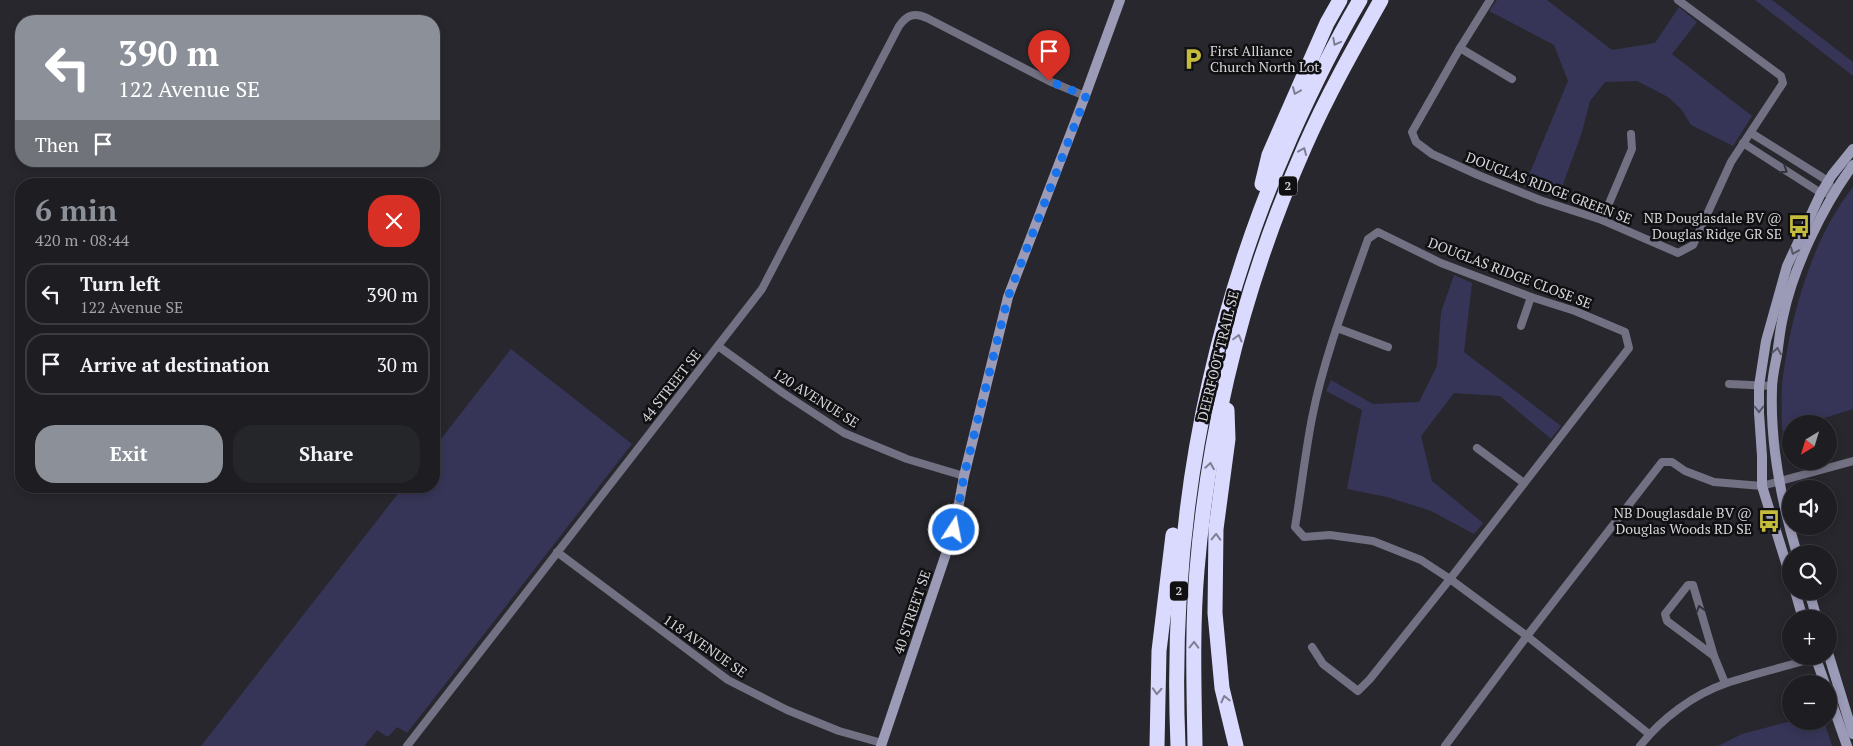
<!DOCTYPE html>
<html lang="en">
<head>
<meta charset="utf-8">
<style>
  :root { --surface:#1d1d22; --page:#25262a; --text:#f1f3f6; --muted:#a0a2a5; --line:#3b3b40; --accent:#8c9099 }
  body { margin:0; font-family:"PT Serif",serif; background:var(--page); color:var(--text); height:100vh; display:flex; flex-direction:column; font-size:19px; white-space:nowrap }
  * { box-sizing:border-box; margin:0 }
  p { font-size:16px; color:var(--muted) }
  .icon { flex:none; width:28px; height:28px; fill:none; stroke:currentColor; stroke-width:2; stroke-linecap:round; stroke-linejoin:round }
  .map { position:relative; flex:1; overflow:hidden }
  .sheet { position:absolute; left:15px; top:178px; width:425px; height:315px; display:flex; flex-direction:column; background:var(--surface); border-radius:20px; box-shadow:0 2px 8px #0003,0 0 0 1px var(--line) }
  .sheet>* { flex:none }
  .guide { position:absolute; left:15px; top:15px; width:425px; height:152px; border-radius:20px; box-shadow:0 2px 8px #0003,0 0 0 1px var(--line); background:#8c9099; color:#fff; overflow:hidden }
  .needle { width:32px; rotate:218deg }
  .controls { position:absolute; left:1782px; top:415px; display:grid; gap:10px }
  .controls a { display:grid; place-items:center; width:55px; height:55px; border-radius:50%; background:var(--surface); box-shadow:0 2px 8px #0003,0 0 0 1px var(--line); font-size:25px }
  .pin { position:absolute; display:grid; place-items:center; width:42px; height:42px; color:#fff; margin:-51px -21px; border-radius:50% 50% 50% 0; rotate:-45deg; box-shadow:0 0 5px #0007 }
  .pin .icon { rotate:45deg }
  .me { position:absolute; width:55px; margin:-28px; rotate:11deg; stroke-linejoin:round; filter:drop-shadow(0 0 4px #0008) }
  .turn { display:flex; align-items:center; gap:18px; height:105px; padding:0 20px; font-size:22px }
  .turn .icon { width:65px; height:65px; stroke-width:2.5 }
  .turn b { display:block; font-size:35px; line-height:42px }
  .then { display:flex; align-items:center; height:48px; padding:0 20px; background:#0003; gap:10px; font-size:19px }
  .round { display:grid; place-items:center; flex:none; width:52px; height:52px; border-radius:20px; background:var(--page) }
  .overview { display:flex; align-items:center; justify-content:space-between; height:85px; padding:0 20px }
  h1 { font-size:30px; font-weight:700; line-height:38px; color:var(--accent) }
  .action { display:flex; gap:10px; margin-top:auto; padding:10px 20px }
  .action a { flex:1; height:58px; border-radius:20px; background:var(--accent); color:#fff; font-size:20px; font-weight:700; line-height:58px; text-align:center }
  .action a+a { background:var(--page); color:var(--text) }
  ul { padding:0; list-style:none }
  li { display:flex; align-items:center; gap:15px; height:62px; margin:0 10px 8px; padding:0 10px; border:2px solid var(--line); border-radius:20px }
  li div { flex:1 }
  li b { display:block; font-size:19px }
  li em { font-style:normal }
  .map>svg:first-child { display:block }
</style>
</head>
<body>
<div class="map">
<svg width="1853" height="746" viewBox="0 0 1853 746">
  <rect width="100%" height="100%" fill="#27272d"/>
  <g fill="#373557">
    <path d="M 1497,0 L 1547,0 L 1612,50 L 1655,43 L 1679,7 L 1697,22 L 1672,54 L 1752,116 L 1733,146 L 1691,125 L 1681,109 L 1668,97 L 1637,81 L 1605,82 L 1590,101 L 1582,132 L 1558,198 L 1524,187 L 1568,81 L 1554,45 L 1489,11 Z"/>
    <path d="M 1755,0 L 1772,0 L 1853,62 L 1853,76 Z"/>
    <path d="M 1853,187 L 1853,409 L 1805,424 L 1791,424 L 1791,428 L 1782,431 C 1782,416 1781,400 1782,384 C 1790,318 1811,240 1853,187 Z"/>
    <path d="M 1454,275 L 1472,283 L 1464,352 L 1561,426 L 1551,439 L 1500,396 L 1454,393 L 1421,436 L 1432,481 L 1483,523 L 1474,534 L 1431,511 L 1387,497 L 1347,489 L 1362,410 L 1326,391 L 1331,380 L 1373,404 L 1419,402 L 1437,366 L 1441,312 Z"/>
    <path d="M 511,349 L 632,444 L 407,733 L 397,727 L 389,736 L 386,736 L 377,730 L 364,746 L 201,746 L 404,486 L 434,486 L 434,448 Z"/>
    <path d="M 1791,721 L 1824,721 L 1832,746 L 1718,746 L 1742,734 Z"/>
  </g>
  <g fill="none" stroke-linecap="round" stroke-linejoin="round">
    <g stroke="#727183" stroke-width="8">
      <path d="M 1490,0 L 1460,48 L 1412,132 L 1416,142 L 1432,154 L 1478,175 L 1540,200 L 1602,220 L 1678,253 L 1693,245 L 1731,162 L 1783,83 L 1781,76 L 1678,0"/>
      <path d="M 1460,48 L 1512,79"/>
      <path d="M 1743,143 L 1821,193 L 1834,193 L 1828,181 L 1751,133"/>
      <path d="M 1602,220 L 1632,149 L 1631,134"/>
      <path d="M 1521,326 L 1531,297"/>
      <path d="M 1337,328 L 1388,347"/>
      <path d="M 718,346 L 783,393 L 844,433 L 907,459 L 964,476"/>
      <path d="M 1729,384 L 1772,386"/>
      <path d="M 1477,448 L 1524,483"/>
      <path d="M 557,552 L 728,680 L 787,710 L 839,731 L 882,743"/>
      <path d="M 1312,647 L 1323,664 L 1358,691 L 1370,679 L 1450,579 L 1629,348 L 1625,332 L 1575,311 L 1531,297 L 1441,263 L 1378,232 L 1368,239 C 1347,298 1324,357 1312,418 C 1305,454 1301,491 1295,527 L 1304,537 L 1330,535 L 1373,541 L 1421,560 L 1450,579 L 1527,636 L 1649,734"/>
      <path d="M 1714,656 L 1667,621 L 1665,614 L 1688,585 L 1693,585 L 1714,656 L 1725,683"/>
      <path d="M 407,746 L 762,289 L 899,26 C 907,15 914,12 927,18 L 1049,81 L 1085,96"/>
      <path d="M 1445,746 L 1527,636 L 1662,462 L 1672,462 L 1685,471 L 1714,482 L 1762,486 L 1853,461"/>
      <path d="M 1640,746 C 1661,719 1694,694 1727,683 C 1757,673 1789,666 1820,656"/>
    </g>
    <g stroke="#9b9bb8" stroke-width="10">
      <path d="M 1797,554 C 1781,500 1770,445 1772,389 C 1772,377 1775,366 1777,355 C 1779,342 1780,329 1783,317 C 1793,268 1823,206 1853,165"/>
      <path d="M 1791,579 L 1762,486 L 1762,456 L 1759,413 L 1759,386 L 1766,341 L 1787,266 L 1821,193 L 1832,175 L 1853,149"/>
      <path d="M 1795,591 L 1803,619"/>
      <path d="M 1809,591 L 1817,619"/>
      <path d="M 1815,656 L 1825,684"/>
      <path d="M 1829,656 L 1853,734"/>
      <path d="M 1829,695 L 1847,746"/>
      <path d="M 881,746 L 954,530 L 964,476 L 1008,297 L 1085,96 L 1120,0"/>
    </g>
    <g stroke="#dadafe" stroke-width="15">
      <path d="M 1262,184 L 1269,155 L 1327,23 L 1340,0"/>
      <path d="M 1227,410 L 1228,439 L 1216,529 L 1215,613 L 1222,688 L 1236,746"/>
      <path d="M 1157,746 L 1159,651 L 1173,535"/>
      <path d="M 1178,746 C 1169,535 1205,330 1291,136 C 1312,89 1334,44 1360,0"/>
      <path d="M 1195,746 C 1194,687 1192,628 1197,570 C 1209,424 1246,279 1305,146 C 1327,96 1354,48 1381,0"/>
    </g>
  </g>
  <defs><path id="oneway-chevron" d="M-2-3.5L2.5 0L-2 3.5" fill="none" stroke-width="1.6" stroke-linecap="round" stroke-linejoin="round" transform="scale(1.25)"/></defs>
  <g stroke="#7f7f94">
    <use href="#oneway-chevron" transform="translate(1336 42) rotate(118)"/>
    <use href="#oneway-chevron" transform="translate(1296 91) rotate(113)"/>
    <use href="#oneway-chevron" transform="translate(1303 151) rotate(-67)"/>
    <use href="#oneway-chevron" transform="translate(1238 338) rotate(-75)"/>
    <use href="#oneway-chevron" transform="translate(1210 466) rotate(-81)"/>
    <use href="#oneway-chevron" transform="translate(1216 537) rotate(-88)"/>
    <use href="#oneway-chevron" transform="translate(1194 645) rotate(-89)"/>
    <use href="#oneway-chevron" transform="translate(1157 691) rotate(93)"/>
    <use href="#oneway-chevron" transform="translate(1225 699) rotate(-103)"/>
  </g>
  <g stroke="#32323a">
    <use href="#oneway-chevron" transform="translate(1784 170) rotate(33)"/>
    <use href="#oneway-chevron" transform="translate(1700 609) rotate(-106)"/>
  </g>
  <g stroke="#565666">
    <use href="#oneway-chevron" transform="translate(1794 251) rotate(113)"/>
    <use href="#oneway-chevron" transform="translate(1777 351) rotate(-81)"/>
    <use href="#oneway-chevron" transform="translate(1759 409) rotate(90)"/>
  </g>
  <g fill="none" stroke-linecap="round" stroke-linejoin="round">
    <path stroke="#1a73e8" stroke-width="9" stroke-dasharray="0 16.2" d="M 954,530 L 964,476 L 1008,297 L 1086,96 L 1049,81"/>
  </g>
  <defs>
    <symbol id="parking-bare" viewBox="-9 -9 18 18"><path d="M-3.5-5.5H1a3.5 3.5 0 0 1 0 7H-1V5.5H-3.5ZM-1-3.4V-.6H.8a1.4 1.4 0 0 0 0-2.8Z" fill="#c5bc3d" stroke="#101013" stroke-width="2.5" paint-order="stroke"/></symbol>
    <symbol id="bus-bare" viewBox="-9 -9 18 18"><path d="M-5-6H5V4H4V6H2V4H-2V6H-4V4H-5ZM-3.5-4V0h7V-4ZM-3.5 1.2v1.5H-2V1.2ZM2 1.2v1.5H3.5V1.2Z" fill="#c5bc3d" stroke="#101013" stroke-width="2.5" paint-order="stroke"/></symbol>
  </defs>
  <g fill-rule="evenodd">
    <use href="#parking-bare" x="1177" y="43" width="32" height="32"/>
    <use href="#bus-bare" x="1783" y="210" width="32" height="32"/>
    <use href="#bus-bare" x="1753" y="505" width="32" height="32"/>
  </g>
  <g text-anchor="middle" stroke-width="5" stroke-linejoin="round" paint-order="stroke">
    <g fill="#101013" stroke="#9a9a9e" stroke-width="1">
      <rect x="1279" y="176.5" width="18" height="19" rx="4"/>
      <rect x="1170" y="581.5" width="18" height="19" rx="4"/>
    </g>
    <g font-size="12" font-weight="bold" fill="#d5d5d9">
      <text x="1288" y="190">2</text>
      <text x="1179" y="595">2</text>
    </g>
    <g font-size="14" fill="#d5d5d9" stroke="#101013" text-anchor="end">
      <text x="1210" y="56" text-anchor="start">First Alliance<tspan x="1210" dy="16">Church North Lot</tspan></text>
      <text x="1782" y="223">NB Douglasdale BV @<tspan x="1782" dy="16">Douglas Ridge GR SE</tspan></text>
      <text x="1752" y="518">NB Douglasdale BV @<tspan x="1752" dy="16">Douglas Woods RD SE</tspan></text>
    </g>
    <g font-size="14" fill="#d5d5d9" stroke="#101013">
      <text transform="translate(1549 188) rotate(21)" y="5">DOUGLAS RIDGE GREEN SE</text>
      <text transform="translate(1510 273) rotate(21)" y="5">DOUGLAS RIDGE CLOSE SE</text>
      <text transform="translate(1218 356) rotate(-76)" y="5">DEERFOOT TRAIL SE</text>
      <text transform="translate(671 386) rotate(-52)" y="5">44 STREET SE</text>
      <text transform="translate(816 398) rotate(32)" y="5">120 AVENUE SE</text>
      <text transform="translate(912 612) rotate(-71)" y="5">40 STREET SE</text>
      <text transform="translate(705 646) rotate(35)" y="5">118 AVENUE SE</text>
    </g>
  </g>
</svg>
<div class="controls">
<a><svg class="needle" viewBox="-14 -14 28 28"><path d="M0-13l5 13h-10z" fill="#e53935"/><path d="M0 13l5-13h-10z" fill="#a0a2a5"/></svg></a>
<a><svg class="icon" aria-label="sound" viewBox="0 0 24 24"><path d="M4 9h4l5-4v14l-5-4H4zM17 9q2 3 0 6"/></svg></a>
<a><svg class="icon" aria-label="search" viewBox="0 0 24 24"><circle cx="10" cy="10" r="6"/><path d="M15 15l6 6"/></svg></a>
<a>+</a>
<a>−</a>
</div>
<div class="pin" style="left:1049px;top:81px;background:#d93025"><svg class="icon" aria-label="arrive" viewBox="0 0 24 24"><path d="M6 21V4h12l-3 4 3 4H6"/></svg></div>
<svg class="me" style="left:954px;top:530px" viewBox="-20 -20 40 40"><circle r="17" fill="#1a73e8" stroke="#fff" stroke-width="3"/><path d="M0-11L8 9 0 5-8 9z" fill="#fff"/></svg>
<div class="guide">
<div class="turn"><svg class="icon" aria-label="left" viewBox="0 0 24 24"><path d="M17 20v-9H6M10 6l-5 5 5 5"/></svg><div><b>390 m</b>122 Avenue SE</div></div>
<div class="then">Then<svg class="icon" aria-label="arrive" viewBox="0 0 24 24"><path d="M6 21V4h12l-3 4 3 4H6"/></svg></div>
</div>
<section class="sheet">
<div class="overview"><div><h1>6 min</h1><p>420 m · 08:44</p></div><a class="round" style="background:#d93025;color:#fff"><svg class="icon" aria-label="close" viewBox="0 0 24 24"><path d="M6 6l12 12M18 6L6 18"/></svg></a></div>
<ul>
<li><svg class="icon" aria-label="left" viewBox="0 0 24 24"><path d="M17 20v-9H6M10 6l-5 5 5 5"/></svg><div><b>Turn left</b><p>122 Avenue SE</p></div><em>390 m</em></li>
<li><svg class="icon" aria-label="arrive" viewBox="0 0 24 24"><path d="M6 21V4h12l-3 4 3 4H6"/></svg><div><b>Arrive at destination</b></div><em>30 m</em></li>
</ul>
<div class="action"><a>Exit</a><a>Share</a></div>
</section>
</div>
</body>
</html>
